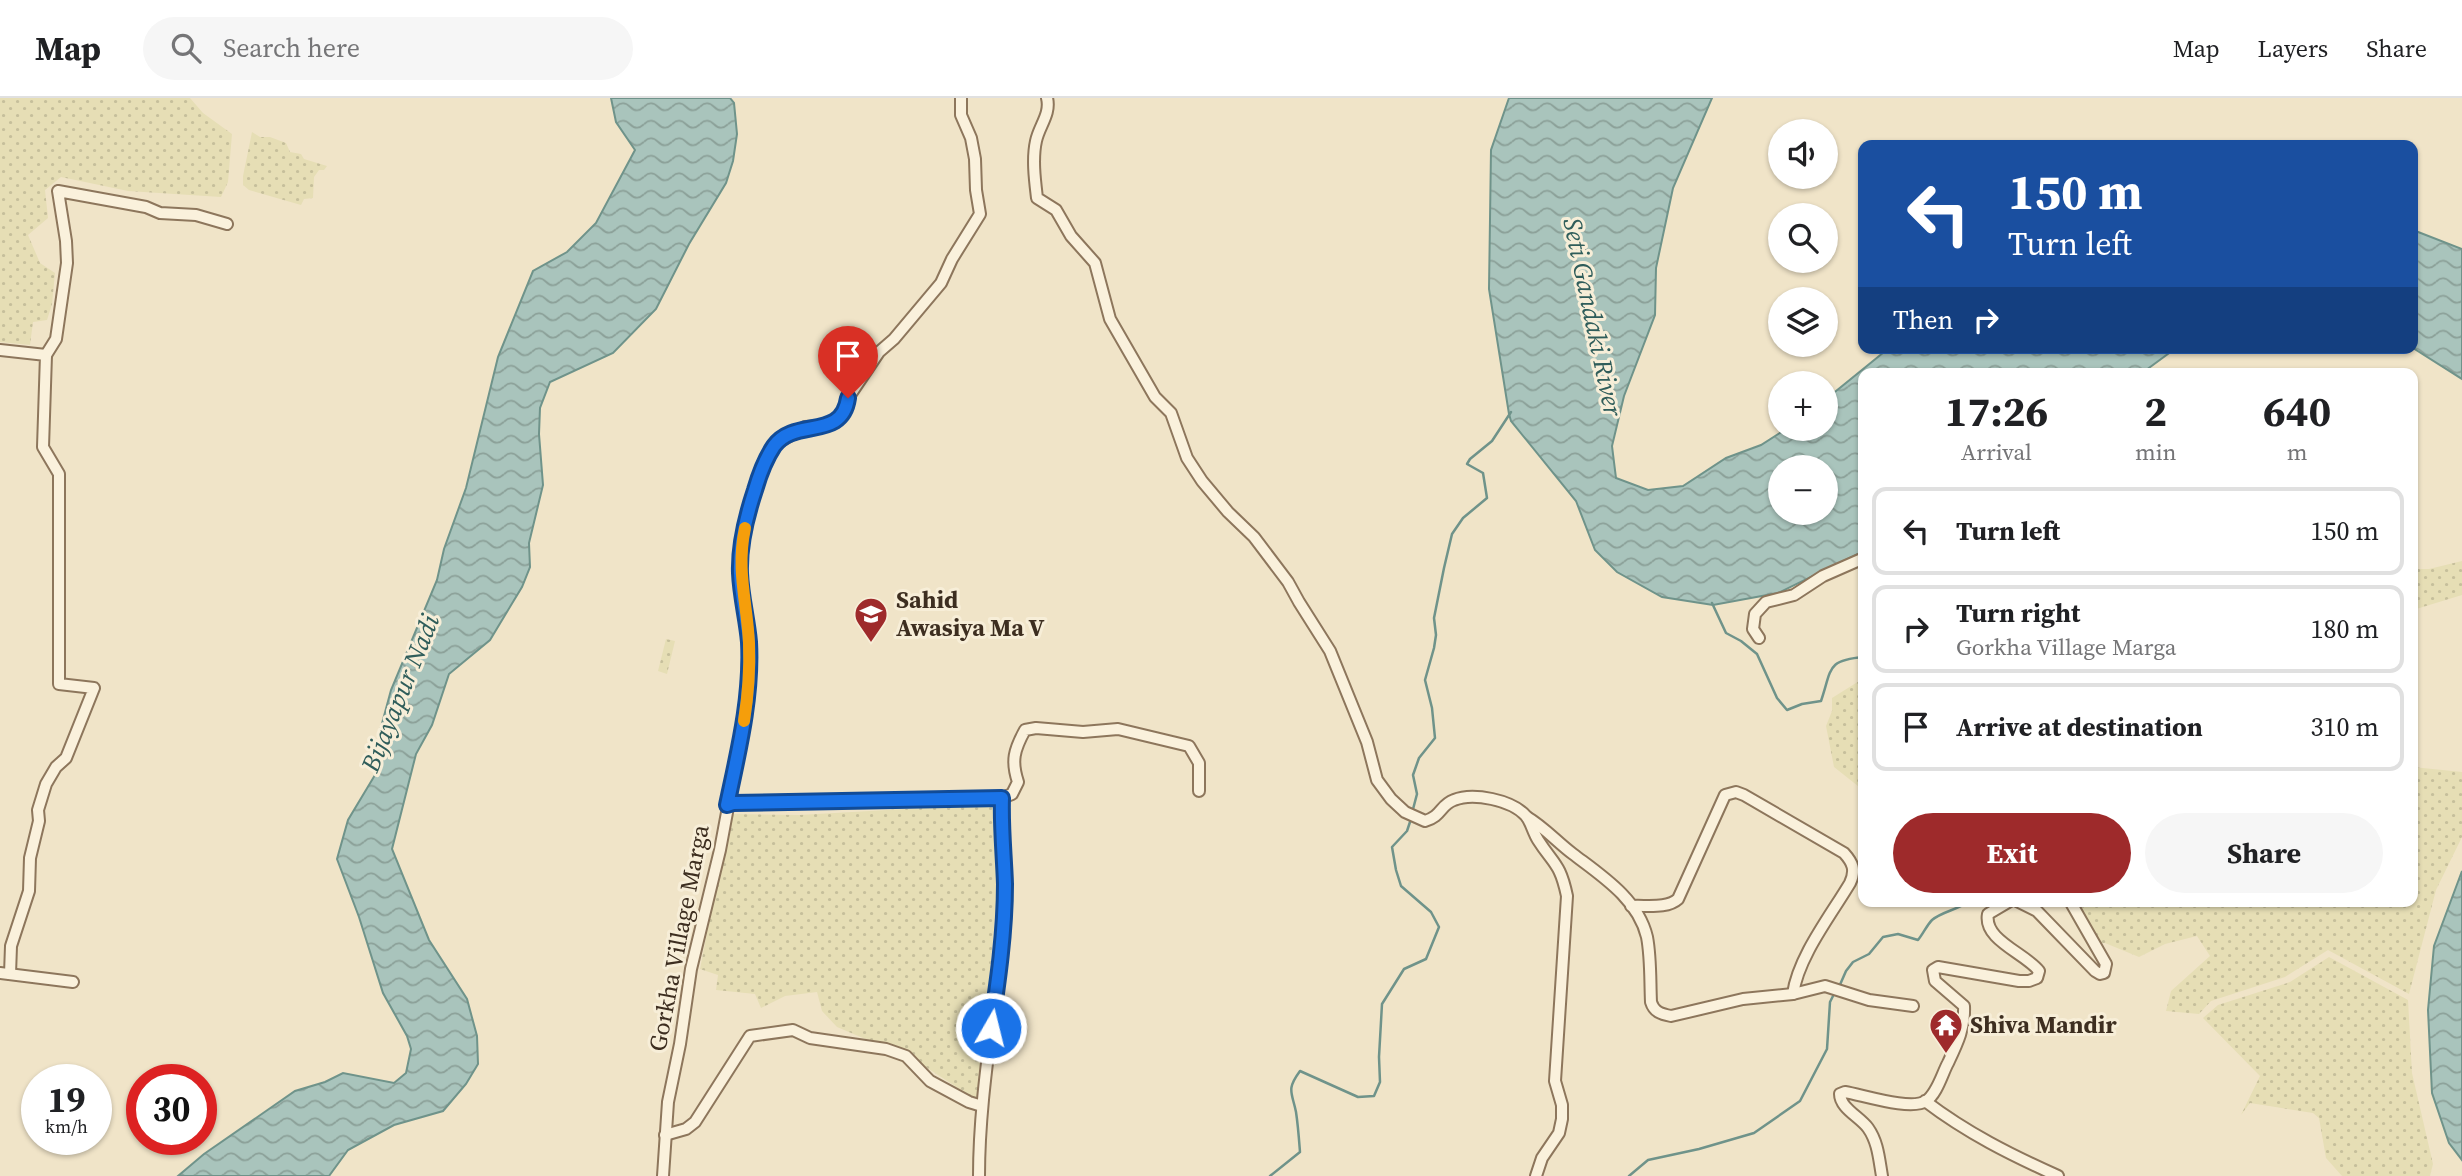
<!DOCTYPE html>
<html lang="en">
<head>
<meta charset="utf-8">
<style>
  :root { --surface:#fff; --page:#f6f6f6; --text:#202124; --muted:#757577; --line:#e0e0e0; --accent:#9e2a2b }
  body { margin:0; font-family:"Source Serif 4",serif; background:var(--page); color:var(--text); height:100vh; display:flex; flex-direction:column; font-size:26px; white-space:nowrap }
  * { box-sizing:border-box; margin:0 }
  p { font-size:23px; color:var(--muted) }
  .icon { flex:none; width:38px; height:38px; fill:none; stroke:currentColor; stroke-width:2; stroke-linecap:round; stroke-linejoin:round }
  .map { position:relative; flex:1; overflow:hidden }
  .side { position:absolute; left:1858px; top:270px; width:560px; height:539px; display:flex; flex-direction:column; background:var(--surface); border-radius:14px; box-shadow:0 2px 5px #0004 }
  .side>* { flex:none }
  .guide { position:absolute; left:1858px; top:42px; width:560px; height:214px; border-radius:14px; box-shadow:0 2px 5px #0004; background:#1a4fa0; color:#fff; overflow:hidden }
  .controls { position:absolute; left:1768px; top:21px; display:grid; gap:14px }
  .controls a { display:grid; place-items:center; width:70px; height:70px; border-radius:50%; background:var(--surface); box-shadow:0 2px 5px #0004; font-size:35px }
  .speed { position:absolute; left:21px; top:966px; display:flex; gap:14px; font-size:35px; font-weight:700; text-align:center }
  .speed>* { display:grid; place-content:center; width:91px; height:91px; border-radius:50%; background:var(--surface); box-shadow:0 2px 5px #0004; line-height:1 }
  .speed small { font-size:18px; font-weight:400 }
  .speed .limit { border:10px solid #d22; background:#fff; color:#111 }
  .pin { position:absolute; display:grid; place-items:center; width:60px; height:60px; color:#fff; margin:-72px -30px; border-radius:50% 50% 50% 0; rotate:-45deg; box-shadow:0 0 7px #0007 }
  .pin .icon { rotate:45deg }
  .me { position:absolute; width:77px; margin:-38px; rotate:8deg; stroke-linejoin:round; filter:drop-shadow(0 0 5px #0008) }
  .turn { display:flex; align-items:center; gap:24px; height:147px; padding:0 35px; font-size:32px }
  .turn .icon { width:91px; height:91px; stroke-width:2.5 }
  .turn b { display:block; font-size:49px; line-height:60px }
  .then { display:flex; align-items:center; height:66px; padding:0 35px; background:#0003; gap:14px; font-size:26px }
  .eta { display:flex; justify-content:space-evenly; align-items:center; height:119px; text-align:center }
  .eta b { font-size:42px; font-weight:700; line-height:49px }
  .action { display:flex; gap:14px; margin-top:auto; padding:14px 35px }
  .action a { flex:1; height:80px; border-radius:42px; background:var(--accent); color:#fff; font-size:28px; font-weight:700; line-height:80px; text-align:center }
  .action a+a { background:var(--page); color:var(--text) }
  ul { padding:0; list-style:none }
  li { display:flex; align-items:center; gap:21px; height:88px; margin:0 14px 10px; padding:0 21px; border:4px solid var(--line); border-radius:14px }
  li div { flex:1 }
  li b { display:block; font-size:26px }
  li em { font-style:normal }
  header { display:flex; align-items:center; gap:42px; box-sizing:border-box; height:98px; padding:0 35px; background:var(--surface); border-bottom:2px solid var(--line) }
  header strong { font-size:33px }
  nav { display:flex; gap:38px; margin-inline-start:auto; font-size:24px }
  .search { width:490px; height:63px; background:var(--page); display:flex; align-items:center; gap:18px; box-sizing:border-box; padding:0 24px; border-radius:38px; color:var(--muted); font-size:26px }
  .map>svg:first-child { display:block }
</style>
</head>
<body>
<header>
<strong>Map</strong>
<div class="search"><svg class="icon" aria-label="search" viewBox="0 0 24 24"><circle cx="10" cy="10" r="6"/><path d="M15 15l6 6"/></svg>Search here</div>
<nav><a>Map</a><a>Layers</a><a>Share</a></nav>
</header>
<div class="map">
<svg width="2462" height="1078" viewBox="0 0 2462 1078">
  <defs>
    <pattern id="farmland-dots" width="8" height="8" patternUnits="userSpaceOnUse" patternTransform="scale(1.75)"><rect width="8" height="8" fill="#e6deb5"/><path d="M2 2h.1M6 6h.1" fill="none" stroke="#c6bf9b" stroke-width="1.8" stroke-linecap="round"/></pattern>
    <pattern id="water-waves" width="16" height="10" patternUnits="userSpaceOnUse" patternTransform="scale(1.75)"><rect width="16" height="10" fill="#a9c4bc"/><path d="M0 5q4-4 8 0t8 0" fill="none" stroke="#8ba098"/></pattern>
  </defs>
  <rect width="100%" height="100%" fill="#f0e4c8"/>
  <g fill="url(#farmland-dots)">
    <path d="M 0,0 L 190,0 L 203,15 L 232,36 L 228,84 L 221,99 L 128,93 L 61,79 L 45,92 L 48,120 L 28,137 L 40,165 L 55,175 L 52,206 L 47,222 L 33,224 L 30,247 L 0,244 Z"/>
    <path d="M 252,34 L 260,39 L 270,39 L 286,45 L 290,54 L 301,56 L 304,61 L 327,68 L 324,72 L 319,72 L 314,79 L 313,100 L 304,101 L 301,107 L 249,92 L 243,87 L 243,78 Z"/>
    <path d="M 2462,463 L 2462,497 L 2413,512 L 2413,471 L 2429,471 Z"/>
    <path d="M 666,541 L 675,543 L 667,576 L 658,573 Z"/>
    <path d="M 1864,580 L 1864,692 L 1863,692 L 1834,669 L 1826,628 L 1832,613 L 1832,600 Z"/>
    <path d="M 2413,669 L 2462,674 L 2462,739 L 2436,792 L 2409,896 L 2328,852 L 2285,879 L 2211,903 L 2199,916 L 2166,913 L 2171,893 L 2210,858 L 2197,838 L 2165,846 L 2139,859 L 2105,845 L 2091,845 L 2068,803 L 2413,803 Z"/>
    <path d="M 993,706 L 998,786 L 978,1003 L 915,962 L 837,929 L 822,913 L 817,894 L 785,898 L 761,910 L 755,896 L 716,892 L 718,877 L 700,871 L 730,716 L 799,717 Z"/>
    <path d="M 2329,859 L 2408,902 L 2412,975 L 2433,1066 L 2430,1078 L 2342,1078 L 2326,1060 L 2319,1020 L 2313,1015 L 2250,1005 L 2241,1017 L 2260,978 L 2203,920 L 2218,907 L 2290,884 Z"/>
  </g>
  <g fill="url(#water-waves)" stroke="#6f938a" stroke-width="2" fill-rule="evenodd">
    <path d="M 611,0 L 730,0 L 734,5 L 737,36 L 733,63 L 726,85 L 689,146 L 656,211 L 613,255 L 550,284 L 540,310 L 539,336 L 543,387 L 529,445 L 530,469 L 522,489 L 490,542 L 449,576 L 432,627 L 416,656 L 392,751 L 429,842 L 467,901 L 477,938 L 478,966 L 466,986 L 443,1013 L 394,1027 L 348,1052 L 329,1078 L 178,1078 L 204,1056 L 295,993 L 325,984 L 343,975 L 394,985 L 406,975 L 411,951 L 407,938 L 383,895 L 359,819 L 337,761 L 348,722 L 378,672 L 380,633 L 391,592 L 437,482 L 444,451 L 466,390 L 498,259 L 533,173 L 567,154 L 596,125 L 635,52 L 616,24 Z"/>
    <path d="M 1509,0 L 1712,0 L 1673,90 L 1656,170 L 1655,217 L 1624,298 L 1612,348 L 1616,380 L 1648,392 L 1683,388 L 1726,360 L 1761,347 L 1786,331 L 1825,331 L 1825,302 L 1889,250 L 2176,250 L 2142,275 L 1864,275 L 1864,453 L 1778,495 L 1713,507 L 1662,499 L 1617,474 L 1595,452 L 1576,403 L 1511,323 L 1509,316 L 1489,191 L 1491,52 ZM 1780,369 L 1825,369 L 1825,415 L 1780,415 Z"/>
    <path d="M 2413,132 L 2462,151 L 2462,281 L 2413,250 Z"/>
    <path d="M 2462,773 L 2462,1062 L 2449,1045 L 2432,995 L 2428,912 L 2434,848 Z"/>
  </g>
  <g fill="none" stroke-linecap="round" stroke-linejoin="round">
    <g stroke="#6f938a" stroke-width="2.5">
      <path d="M 1712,505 L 1726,535 L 1741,543 L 1757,556 L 1777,600 L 1787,612 L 1802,606 L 1821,603 C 1832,571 1826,562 1864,559"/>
      <path d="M 1412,715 L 1417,696 L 1413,677 L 1419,660 L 1435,640 L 1432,610 L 1425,582 L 1434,550 L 1436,537 L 1434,520 L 1444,470 L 1452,436 L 1463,420 L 1487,400 L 1483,375 L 1467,366 L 1470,361 L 1492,343 L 1511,314"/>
      <path d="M 1839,889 L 1846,873 L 1853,864 L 1869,856 L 1883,839 L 1898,836 L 1918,842 C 1923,836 1927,827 1932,822 C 1943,813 1958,812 1969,803"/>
      <path d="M 1270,1078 L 1300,1054 C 1299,1041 1298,1027 1296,1014 C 1292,994 1286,992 1300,973 L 1358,999 L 1374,998 L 1380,984 L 1379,959 L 1382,906 L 1404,871 L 1426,861 L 1439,829 L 1431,814 L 1401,788 L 1396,772 L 1392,749 L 1407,733 L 1411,721"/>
      <path d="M 1629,1078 L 1648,1062 L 1699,1051 L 1754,1035 L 1800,1003 L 1827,951 L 1830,904 L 1835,894"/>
    </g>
    <defs>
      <g id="minor">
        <path d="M 1047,0 C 1051,16 1039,28 1036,43 C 1032,61 1035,83 1037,100 L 1056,112 L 1071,138 L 1095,165 L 1110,221 L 1155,299 L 1171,315 L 1187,360 L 1202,383 L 1228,414 L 1254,439 L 1288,484 L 1299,504 L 1330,553 L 1367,644 L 1377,682 L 1391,701 L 1405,714 L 1425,723 C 1442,718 1440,707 1454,702 C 1473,694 1512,702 1526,718 C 1531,724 1533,734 1538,742 C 1554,767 1560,765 1567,798 L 1555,983 L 1562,1007 L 1562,1021 L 1559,1035 L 1542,1060 L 1536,1078"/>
        <path d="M 0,252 L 46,257 L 43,349 L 59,376 L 59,586 L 94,590 L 66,660 L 56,669 L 46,686 L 38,712 L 39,723 L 30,760 L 29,793 L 11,848 L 10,876"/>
        <path d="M 46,257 L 56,241 L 67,165 L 66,143 L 58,93 L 146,109 L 160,115 L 196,117 L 227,126"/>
        <path d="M 1759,540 L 1753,531 L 1755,516 L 1766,504 L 1794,497 L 1823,478 L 1864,460"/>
        <path d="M 727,707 L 733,705 L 1002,700"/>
        <path d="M 1527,719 C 1544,729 1557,744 1573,756 C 1602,778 1638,801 1647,839 C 1651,860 1650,883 1651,904 C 1654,914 1661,916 1671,918 L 1743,901 L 1793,896 L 1825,888 L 1869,902 L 1913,908"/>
        <path d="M 2017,803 L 2037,813 L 2095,873 L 2100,876 L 2104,875 L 2106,866 L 2070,803"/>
        <path d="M 1631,808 C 1646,807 1667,811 1678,801 L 1725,697 L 1736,694 L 1744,697 L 1844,755 C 1853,765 1856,772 1850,785 C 1831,817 1798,859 1793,896"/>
        <path d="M 0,875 L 73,884"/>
        <path d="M 1925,1003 C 1967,1035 2011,1057 2058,1078"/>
        <path d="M 665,1037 L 686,1031 L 695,1024 L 750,938 L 793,932 L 810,940 L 886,951 L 906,958 L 930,983 L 969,1004 L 982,1008"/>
        <path d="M 663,1078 L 668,1004 L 680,946 L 691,871 L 720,752 L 745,618 L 749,545 L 740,475 L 741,449 L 755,390 L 774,347 L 805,329 L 822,328 L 837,323 L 846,311 L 848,300 L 879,254 L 894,241 L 941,185 L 952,161 L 980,116 L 976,92 L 975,61 L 971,40 L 961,17 L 961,0"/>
        <path d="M 979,1078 C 979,992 997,908 1003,823 C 1006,782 1001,741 1002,700 L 1012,696 L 1018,684 C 1011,663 1014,652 1025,632 L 1036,630 L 1083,634 L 1118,631 L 1189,648 L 1199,665 L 1199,693"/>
        <path d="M 1882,1078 C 1879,1061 1878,1044 1868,1030 C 1860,1019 1840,1010 1840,996 L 1845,994 C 1863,997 1911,1013 1926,1003 C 1937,996 1942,976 1948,965 C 1957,946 1965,930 1964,908 L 1935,883 L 1933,872 L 1938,869 L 2019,883 L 2029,883 L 2037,880 L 2039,873 C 2025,855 1983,842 1988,816 L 2010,803"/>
      </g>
    </defs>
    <use href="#minor" stroke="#8d765c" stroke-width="14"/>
    <use href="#minor" stroke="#faf1dc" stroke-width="10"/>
  </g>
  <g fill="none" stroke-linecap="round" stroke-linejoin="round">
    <defs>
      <path id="route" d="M 848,300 C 842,343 795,319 774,348 C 766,360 759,378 755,392 C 746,419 739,447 740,475 C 741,499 747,521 749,544 C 752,599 738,655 727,707 L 733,705 L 1002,700 C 1001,729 1004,757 1005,786 C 1005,834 998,883 991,930"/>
    </defs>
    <use href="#route" stroke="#114b97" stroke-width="18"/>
    <use href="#route" stroke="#1a73e8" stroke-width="12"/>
    <path stroke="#f59e0b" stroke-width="12" d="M 744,623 C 748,598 750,570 749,545 C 747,504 736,472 745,430"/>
  </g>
  <defs>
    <symbol id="school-pin" viewBox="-11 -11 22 30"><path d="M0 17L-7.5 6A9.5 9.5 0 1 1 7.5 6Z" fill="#9e2a2b" stroke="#f7eed8"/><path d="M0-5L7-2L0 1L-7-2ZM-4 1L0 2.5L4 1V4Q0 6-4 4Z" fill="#fff"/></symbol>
    <symbol id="temple-pin" viewBox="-11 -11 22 30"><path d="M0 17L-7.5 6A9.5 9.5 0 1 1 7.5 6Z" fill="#9e2a2b" stroke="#f7eed8"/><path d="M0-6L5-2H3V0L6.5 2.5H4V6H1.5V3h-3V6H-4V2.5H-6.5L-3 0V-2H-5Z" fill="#fff"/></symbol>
  </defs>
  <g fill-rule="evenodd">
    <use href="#school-pin" x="852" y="497" width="38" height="52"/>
    <use href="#temple-pin" x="1927" y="908" width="38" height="52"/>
  </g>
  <g text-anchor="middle" stroke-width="6" stroke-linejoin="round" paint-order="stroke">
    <g font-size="24" font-weight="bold" fill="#3d2e20" stroke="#f7eed8" text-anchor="start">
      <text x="896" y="510">Sahid<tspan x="896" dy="28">Awasiya Ma V</tspan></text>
      <text x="1970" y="935">Shiva Mandir</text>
    </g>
    <g font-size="24" fill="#3d2e20" stroke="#f7eed8">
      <text transform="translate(679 840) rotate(-79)" y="8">Gorkha Village Marga</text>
    </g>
    <g font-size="26" font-style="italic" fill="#2f5d5a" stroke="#f7eed8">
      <text transform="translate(1593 219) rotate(78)" y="9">Seti Gandaki River</text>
      <text transform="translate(400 595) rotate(-68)" y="9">Bijayapur Nadi</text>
    </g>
  </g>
</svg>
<div class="controls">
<a><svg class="icon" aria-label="sound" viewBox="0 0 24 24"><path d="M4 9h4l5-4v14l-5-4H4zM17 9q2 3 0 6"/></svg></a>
<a><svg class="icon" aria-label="search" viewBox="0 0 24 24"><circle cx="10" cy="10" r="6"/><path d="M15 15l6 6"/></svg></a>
<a><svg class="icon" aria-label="layers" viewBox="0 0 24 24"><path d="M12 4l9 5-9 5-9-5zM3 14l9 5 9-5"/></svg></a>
<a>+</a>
<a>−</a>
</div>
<div class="speed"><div>19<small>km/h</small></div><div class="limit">30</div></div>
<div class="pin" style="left:848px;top:300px;background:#d93025"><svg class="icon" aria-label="arrive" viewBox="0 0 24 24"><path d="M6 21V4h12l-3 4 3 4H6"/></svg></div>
<svg class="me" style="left:991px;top:930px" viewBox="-20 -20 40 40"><circle r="17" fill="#1a73e8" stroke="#fff" stroke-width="3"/><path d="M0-11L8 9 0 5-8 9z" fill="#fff"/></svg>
<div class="guide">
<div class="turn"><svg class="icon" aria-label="left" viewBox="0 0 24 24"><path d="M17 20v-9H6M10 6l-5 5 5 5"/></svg><div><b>150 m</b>Turn left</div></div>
<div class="then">Then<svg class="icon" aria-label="right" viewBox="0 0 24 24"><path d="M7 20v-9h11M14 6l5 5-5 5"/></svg></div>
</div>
<section class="side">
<div class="eta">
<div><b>17:26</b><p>Arrival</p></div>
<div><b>2</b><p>min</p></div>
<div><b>640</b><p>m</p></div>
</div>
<ul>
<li><svg class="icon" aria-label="left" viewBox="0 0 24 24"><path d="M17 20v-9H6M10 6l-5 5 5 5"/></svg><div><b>Turn left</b></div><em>150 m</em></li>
<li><svg class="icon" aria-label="right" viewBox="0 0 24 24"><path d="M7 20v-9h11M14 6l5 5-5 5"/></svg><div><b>Turn right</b><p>Gorkha Village Marga</p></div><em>180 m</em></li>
<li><svg class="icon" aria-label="arrive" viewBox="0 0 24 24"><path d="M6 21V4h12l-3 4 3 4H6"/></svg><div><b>Arrive at destination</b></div><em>310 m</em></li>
</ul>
<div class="action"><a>Exit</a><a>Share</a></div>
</section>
</div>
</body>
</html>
